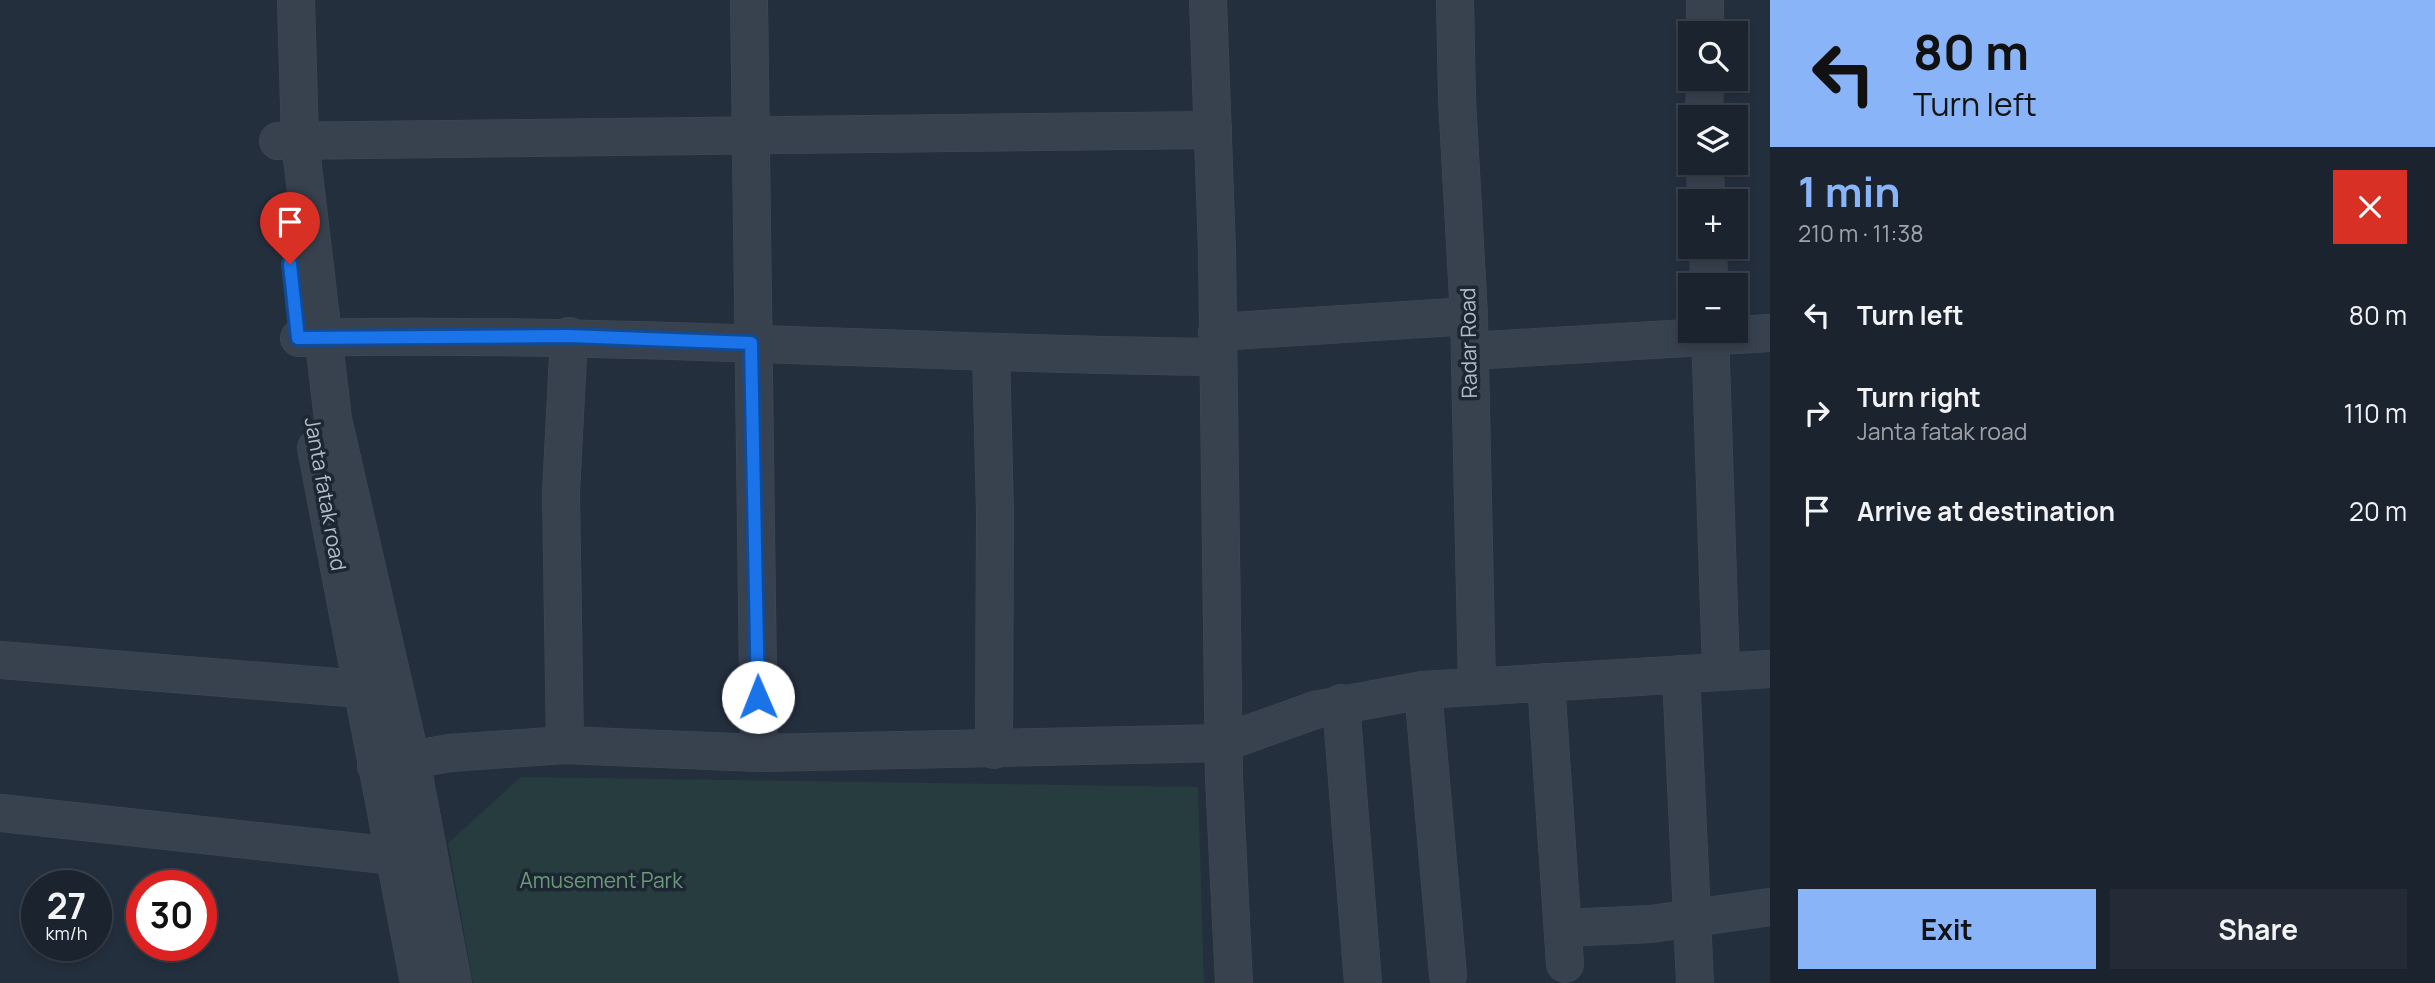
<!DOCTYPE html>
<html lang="en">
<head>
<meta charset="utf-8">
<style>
  :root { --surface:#1b232e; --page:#242b36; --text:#f1f3f6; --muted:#a0a4aa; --line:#39404a; --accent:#8ab4f8 }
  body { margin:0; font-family:Manrope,sans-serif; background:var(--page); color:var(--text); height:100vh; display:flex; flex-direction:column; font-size:26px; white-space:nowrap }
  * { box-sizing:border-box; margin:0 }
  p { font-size:23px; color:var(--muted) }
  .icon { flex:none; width:38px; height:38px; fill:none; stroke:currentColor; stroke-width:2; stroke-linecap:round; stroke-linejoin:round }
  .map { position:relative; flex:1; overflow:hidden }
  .panel { display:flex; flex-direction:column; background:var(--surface); width:665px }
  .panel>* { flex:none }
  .banner { background:#8ab4f8; color:#111; overflow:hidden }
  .controls { position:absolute; left:1678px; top:21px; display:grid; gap:14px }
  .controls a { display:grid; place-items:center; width:70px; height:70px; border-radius:0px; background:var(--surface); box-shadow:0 4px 10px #0003,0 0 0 2px var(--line); font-size:35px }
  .speed { position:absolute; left:21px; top:870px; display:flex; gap:14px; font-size:35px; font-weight:700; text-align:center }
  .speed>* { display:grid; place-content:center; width:91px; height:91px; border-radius:50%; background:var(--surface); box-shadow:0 4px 10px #0003,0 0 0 2px var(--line); line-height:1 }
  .speed small { font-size:18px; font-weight:400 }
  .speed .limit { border:10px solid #d22; background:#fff; color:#111 }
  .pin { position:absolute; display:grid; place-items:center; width:60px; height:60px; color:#fff; margin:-72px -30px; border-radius:50% 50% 50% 0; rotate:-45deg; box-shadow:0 0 7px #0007 }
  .pin .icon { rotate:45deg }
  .me { position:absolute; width:77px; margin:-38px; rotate:359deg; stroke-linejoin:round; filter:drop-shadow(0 0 5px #0008) }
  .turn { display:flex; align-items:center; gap:24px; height:147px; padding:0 28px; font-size:32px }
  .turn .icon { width:91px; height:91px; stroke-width:2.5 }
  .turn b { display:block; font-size:49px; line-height:60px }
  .round { display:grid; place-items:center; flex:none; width:74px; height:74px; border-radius:0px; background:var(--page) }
  .overview { display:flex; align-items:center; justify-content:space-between; height:119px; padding:0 28px }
  h1 { font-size:42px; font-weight:700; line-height:52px; color:var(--accent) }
  .cta { display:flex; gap:14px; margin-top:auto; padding:14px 28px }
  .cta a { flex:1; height:80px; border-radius:0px; background:var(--accent); color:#111; font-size:28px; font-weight:700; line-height:80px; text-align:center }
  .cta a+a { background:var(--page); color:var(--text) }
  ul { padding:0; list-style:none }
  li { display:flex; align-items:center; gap:21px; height:98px; padding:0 28px }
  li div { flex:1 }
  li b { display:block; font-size:26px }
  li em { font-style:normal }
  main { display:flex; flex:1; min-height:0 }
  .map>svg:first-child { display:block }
</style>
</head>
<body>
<main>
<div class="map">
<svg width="1770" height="983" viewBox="0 0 1770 983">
  <rect width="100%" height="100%" fill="#242f3e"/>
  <path fill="#263c3f" d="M 521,777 L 1198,787 L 1204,983 L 473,983 L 448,843 Z"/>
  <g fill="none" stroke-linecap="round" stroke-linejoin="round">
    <defs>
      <g id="minor">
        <path d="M 296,0 L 300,141 L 333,419 L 411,760 L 453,983"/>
        <path d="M 749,0 L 759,753"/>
        <path d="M 1208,0 L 1217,250 L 1224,778 L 1234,983"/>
        <path d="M 1455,0 L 1457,99 L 1469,316 L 1477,686"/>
        <path d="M 1705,33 L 1705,0"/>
        <path d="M 1704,117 L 1705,79"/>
        <path d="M 278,141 L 1213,130"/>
        <path d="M 1705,163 L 1706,201"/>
        <path d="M 1708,247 L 1709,285"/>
        <path d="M 1710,331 L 1721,671"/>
        <path d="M 1217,332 L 1469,316"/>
        <path d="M 299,338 C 605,331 911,354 1218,357"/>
        <path d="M 1470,351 L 1770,333"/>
        <path d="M 991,352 L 995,512 L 994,750"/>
        <path d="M 316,448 L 419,983"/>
        <path d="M 0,660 L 361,689"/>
        <path d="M 1681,674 L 1695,983"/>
        <path d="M 1546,682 L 1565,964"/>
        <path d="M 1423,690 L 1448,975"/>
        <path d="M 1341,703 L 1363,983"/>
        <path d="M 565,745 L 561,493 L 569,336"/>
        <path d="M 376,766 L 450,753 L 565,745 L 759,753 L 1223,743 L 1315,710 L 1423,690 L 1770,669"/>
        <path d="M 0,813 L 394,856"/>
        <path d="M 1563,928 L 1651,924 L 1770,907"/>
      </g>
    </defs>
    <use href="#minor" stroke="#414a57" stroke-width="38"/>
    <use href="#minor" stroke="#38414e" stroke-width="37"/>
  </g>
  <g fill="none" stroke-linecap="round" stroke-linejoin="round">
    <defs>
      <path id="route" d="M 290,264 L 298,338 L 569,336 L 751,343 L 758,697"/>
    </defs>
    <use href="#route" stroke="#114b97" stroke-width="18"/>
    <use href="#route" stroke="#1a73e8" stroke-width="12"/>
  </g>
  <g text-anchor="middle" stroke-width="7" stroke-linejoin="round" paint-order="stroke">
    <g font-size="21" fill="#b4bcc9" stroke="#1d2633">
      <text transform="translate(1469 343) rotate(-91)" y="7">Radar Road</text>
      <text transform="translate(325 494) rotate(80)" y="7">Janta fatak road</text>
    </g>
    <g font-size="21" fill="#6b9a76" stroke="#1d2633">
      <text x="601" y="888">Amusement Park</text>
    </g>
  </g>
</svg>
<div class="controls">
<a><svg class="icon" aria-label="search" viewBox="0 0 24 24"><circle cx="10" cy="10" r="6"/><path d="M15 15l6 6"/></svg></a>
<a><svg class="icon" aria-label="layers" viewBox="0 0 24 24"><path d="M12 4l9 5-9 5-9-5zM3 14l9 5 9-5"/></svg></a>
<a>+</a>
<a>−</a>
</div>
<div class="speed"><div>27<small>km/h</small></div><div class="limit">30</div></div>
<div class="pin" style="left:290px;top:264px;background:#d93025"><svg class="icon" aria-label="arrive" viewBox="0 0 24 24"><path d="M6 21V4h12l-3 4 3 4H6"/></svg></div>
<svg class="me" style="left:758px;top:697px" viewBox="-20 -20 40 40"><circle r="19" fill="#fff"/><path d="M0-13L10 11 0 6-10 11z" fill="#1a73e8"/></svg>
</div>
<section class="panel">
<div class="banner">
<div class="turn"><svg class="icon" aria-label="left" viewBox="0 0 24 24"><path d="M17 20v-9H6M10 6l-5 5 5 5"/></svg><div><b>80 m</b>Turn left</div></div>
</div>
<div class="overview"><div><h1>1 min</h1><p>210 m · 11:38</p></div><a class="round" style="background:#d93025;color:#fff"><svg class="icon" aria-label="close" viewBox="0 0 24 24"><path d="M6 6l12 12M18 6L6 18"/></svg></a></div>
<ul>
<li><svg class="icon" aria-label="left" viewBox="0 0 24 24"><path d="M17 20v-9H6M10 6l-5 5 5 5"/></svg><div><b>Turn left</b></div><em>80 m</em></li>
<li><svg class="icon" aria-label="right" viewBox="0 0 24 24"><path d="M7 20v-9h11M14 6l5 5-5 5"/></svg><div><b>Turn right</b><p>Janta fatak road</p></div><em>110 m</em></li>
<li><svg class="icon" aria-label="arrive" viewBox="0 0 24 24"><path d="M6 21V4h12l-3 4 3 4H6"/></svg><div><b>Arrive at destination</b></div><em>20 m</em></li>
</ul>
<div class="cta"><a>Exit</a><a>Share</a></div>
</section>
</main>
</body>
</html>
